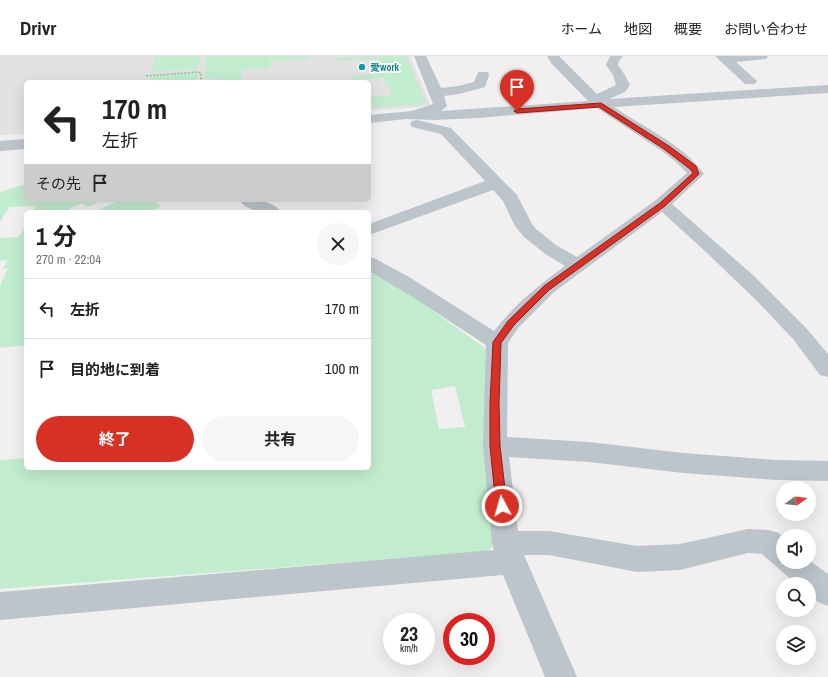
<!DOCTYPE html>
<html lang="ja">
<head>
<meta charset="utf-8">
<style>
  :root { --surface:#fff; --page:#f6f6f6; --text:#222; --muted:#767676; --line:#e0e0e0; --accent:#d93025 }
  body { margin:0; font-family:"Archivo Narrow","Noto Sans JP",sans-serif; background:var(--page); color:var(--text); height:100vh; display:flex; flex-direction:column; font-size:15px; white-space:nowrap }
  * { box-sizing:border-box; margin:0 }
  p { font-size:13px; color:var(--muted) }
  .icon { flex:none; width:22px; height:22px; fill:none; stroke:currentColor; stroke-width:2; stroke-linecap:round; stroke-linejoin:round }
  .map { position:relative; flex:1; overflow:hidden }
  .side { position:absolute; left:24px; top:154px; width:347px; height:260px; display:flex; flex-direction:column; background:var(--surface); border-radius:6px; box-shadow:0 4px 16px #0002 }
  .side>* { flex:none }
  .top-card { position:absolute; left:24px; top:24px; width:347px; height:122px; border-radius:6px; box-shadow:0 4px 16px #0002; background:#fff; color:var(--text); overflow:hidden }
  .needle { width:26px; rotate:76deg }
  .buttons { position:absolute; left:776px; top:425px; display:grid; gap:8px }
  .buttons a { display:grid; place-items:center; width:40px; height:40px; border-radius:50%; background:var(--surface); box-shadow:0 4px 16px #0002; font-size:20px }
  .speed { position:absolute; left:383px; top:557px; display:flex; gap:8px; font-size:20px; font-weight:700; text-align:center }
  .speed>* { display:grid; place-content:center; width:52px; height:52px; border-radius:50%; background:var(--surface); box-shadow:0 4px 16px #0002; line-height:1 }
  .speed small { font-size:10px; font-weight:400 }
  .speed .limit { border:6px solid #d22; background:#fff; color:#111 }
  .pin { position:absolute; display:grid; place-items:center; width:34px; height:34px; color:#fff; margin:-41px -17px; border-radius:50% 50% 50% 0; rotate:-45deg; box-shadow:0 0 4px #0007 }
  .pin .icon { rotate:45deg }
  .me { position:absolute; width:44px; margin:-22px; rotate:354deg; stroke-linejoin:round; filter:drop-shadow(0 0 3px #0008) }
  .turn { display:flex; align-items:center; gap:14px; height:84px; padding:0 12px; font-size:18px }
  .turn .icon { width:52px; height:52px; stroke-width:2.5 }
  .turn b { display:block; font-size:28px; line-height:34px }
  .then { display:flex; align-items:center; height:38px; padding:0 12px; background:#0003; gap:8px; font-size:15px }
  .round { display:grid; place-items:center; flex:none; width:42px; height:42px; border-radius:21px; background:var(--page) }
  .overview { display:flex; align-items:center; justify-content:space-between; height:68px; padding:0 12px }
  h1 { font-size:24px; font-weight:700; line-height:30px }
  .action { display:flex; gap:8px; margin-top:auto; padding:8px 12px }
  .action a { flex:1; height:46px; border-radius:24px; background:var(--accent); color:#fff; font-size:16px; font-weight:700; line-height:46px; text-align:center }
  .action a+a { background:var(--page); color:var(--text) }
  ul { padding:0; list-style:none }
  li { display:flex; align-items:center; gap:12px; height:60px; padding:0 12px; border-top:1px solid var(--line) }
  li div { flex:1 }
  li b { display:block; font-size:15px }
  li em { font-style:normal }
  header { display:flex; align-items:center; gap:24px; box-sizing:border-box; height:56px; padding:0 20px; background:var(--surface); border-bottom:1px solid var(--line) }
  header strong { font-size:19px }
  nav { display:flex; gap:22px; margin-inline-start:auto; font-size:14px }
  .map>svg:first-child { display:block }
</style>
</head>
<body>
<header>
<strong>Drivr</strong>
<nav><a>ホーム</a><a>地図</a><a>概要</a><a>お問い合わせ</a></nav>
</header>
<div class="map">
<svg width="828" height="621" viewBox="0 0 828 621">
  <rect width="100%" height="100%" fill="#f2eff0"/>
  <path fill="#e3e1e1" d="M 0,0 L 410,0 L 431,50 L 369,55 L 369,26 L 26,26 L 26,78 L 0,79 Z"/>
  <g fill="#c2ecce" fill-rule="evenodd">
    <path d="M 155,0 L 200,0 L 198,12 L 152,16 Z"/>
    <path d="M 206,0 L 310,0 L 310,3 L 270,5 L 270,12 L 242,14 L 240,25 L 220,26 L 220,22 L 205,23 Z"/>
    <path d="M 369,0 L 406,0 L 426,48 L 369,52 L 369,41 L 392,39 L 384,22 L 351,24 L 350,20 L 382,17 L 378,2 L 336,5 L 336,2 Z"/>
    <path d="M 198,17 L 198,23 L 194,24 L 194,26 L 149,26 L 150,21 Z"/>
    <path d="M 23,129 L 26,129 L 26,144 L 103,144 L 88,151 L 82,147 L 69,153 L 72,156 L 33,156 L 36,150 L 9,151 L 0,166 L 0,136 Z"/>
    <path d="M 120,144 L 152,144 L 161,150 L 150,156 L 94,156 Z"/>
    <path d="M 26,169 L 26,289 L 0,292 L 0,230 L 8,212 L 3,213 L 8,204 L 0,205 L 0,182 L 19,181 Z"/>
    <path d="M 369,213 L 412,240 L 485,292 L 488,295 L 490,307 L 492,492 L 487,495 L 482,496 L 0,533 L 0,404 L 26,402 L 26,412 L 369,412 ZM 455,330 L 465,371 L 439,373 L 431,334 Z"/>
  </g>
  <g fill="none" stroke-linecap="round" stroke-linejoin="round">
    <path stroke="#7cc79c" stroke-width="1.5" stroke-dasharray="2 1.5" stroke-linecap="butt" d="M 146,20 L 198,16 L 201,17 L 201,24"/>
    <g fill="#bcc5cb" fill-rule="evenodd">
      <path d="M 414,0 L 426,0 L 441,32 L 458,30 L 474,26 L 478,16 L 488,16 L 489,19 L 485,31 L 459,38 L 444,40 L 447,50 L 441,55 L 588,45 L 551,7 L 547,0 L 559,0 L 597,38 L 616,29 L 613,19 L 606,9 L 610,0 L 623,0 L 619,5 L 618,9 L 625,19 L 630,29 L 625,36 L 609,43 L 828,29 L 828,37 L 614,51 C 644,72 682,87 704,118 L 672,148 L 754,220 L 807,273 L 828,298 L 828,321 L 820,319 L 793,283 L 757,245 L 707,197 L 662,156 L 554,236 L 518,272 L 508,287 L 507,381 L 589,386 L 683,397 L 777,404 L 828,405 L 828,425 L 777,424 L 683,417 L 589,406 L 509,401 L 518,475 L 549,475 L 637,490 L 680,488 L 748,473 L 769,474 L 779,477 L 783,481 L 783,506 L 809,506 L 809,504 L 828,518 L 828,550 L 818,546 L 809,539 L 809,528 L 796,528 L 762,498 L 748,497 L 680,514 L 637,516 L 549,499 L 524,499 L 577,621 L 545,621 L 503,519 L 0,564 L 0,536 L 494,494 L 492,487 L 483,390 L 486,289 L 411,240 L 369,215 L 369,201 L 376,203 L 409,221 L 494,275 C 514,249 539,229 565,210 L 544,197 L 524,181 L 515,170 L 503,145 L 493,134 L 369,179 L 369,168 L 485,125 L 441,78 L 412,71 L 410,68 L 412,65 L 417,64 L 451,72 L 517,139 L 532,168 L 536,173 L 556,189 L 577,201 L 656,144 L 687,117 L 675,105 L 662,95 L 597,52 L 478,62 L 434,64 L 406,63 L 369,67 L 369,59 L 412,55 L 433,48 Z"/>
      <path d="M 715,0 L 768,0 L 766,3 L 736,6 L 757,25 L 755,28 L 745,28 Z"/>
      <path d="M 26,83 L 26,93 L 0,95 L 0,85 Z"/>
      <path d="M 239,144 C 253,144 272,143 281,156 C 266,156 248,157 239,144 Z"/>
    </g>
  </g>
  <path fill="#d93025" stroke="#8d1f18" d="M 601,47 L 669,90 L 696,110 L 699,118 L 665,150 L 549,234 L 514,269 L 501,287 L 499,347 L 500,390 L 507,450 L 505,453 L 502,454 L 498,453 L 496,450 L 490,390 L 490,347 L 493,286 L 508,265 L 544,230 L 660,147 L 693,117 L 690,113 L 664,93 L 599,51 L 517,57 L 514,55 L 517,53 Z"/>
  <circle fill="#0f9aa8" stroke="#fff" stroke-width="1.5" cx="362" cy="11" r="4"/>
  <g text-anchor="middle" stroke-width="3.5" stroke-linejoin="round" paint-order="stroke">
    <g font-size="10" font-weight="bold" fill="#0d838f" stroke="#fff" text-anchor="start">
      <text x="370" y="15">愛work</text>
    </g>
  </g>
</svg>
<div class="buttons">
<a><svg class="needle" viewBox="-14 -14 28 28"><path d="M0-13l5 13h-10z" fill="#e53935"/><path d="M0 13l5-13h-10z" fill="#767676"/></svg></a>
<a><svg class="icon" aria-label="sound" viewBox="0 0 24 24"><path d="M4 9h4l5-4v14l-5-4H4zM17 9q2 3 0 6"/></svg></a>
<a><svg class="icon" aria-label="search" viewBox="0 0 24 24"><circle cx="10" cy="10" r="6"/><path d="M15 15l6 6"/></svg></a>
<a><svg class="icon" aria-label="layers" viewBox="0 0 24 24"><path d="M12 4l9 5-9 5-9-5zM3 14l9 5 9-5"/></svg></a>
</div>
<div class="speed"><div>23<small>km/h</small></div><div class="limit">30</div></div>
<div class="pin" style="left:517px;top:55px;background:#d93025"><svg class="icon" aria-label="arrive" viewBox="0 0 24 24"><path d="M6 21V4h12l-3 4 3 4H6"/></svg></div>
<svg class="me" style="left:502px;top:450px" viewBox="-20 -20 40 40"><circle r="17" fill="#d93025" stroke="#fff" stroke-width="3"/><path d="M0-11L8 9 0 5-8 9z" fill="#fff"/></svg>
<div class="top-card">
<div class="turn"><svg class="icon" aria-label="left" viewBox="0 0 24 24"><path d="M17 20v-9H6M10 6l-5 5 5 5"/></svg><div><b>170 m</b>左折</div></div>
<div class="then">その先<svg class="icon" aria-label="arrive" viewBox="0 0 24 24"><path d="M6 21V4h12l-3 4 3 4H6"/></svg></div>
</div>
<section class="side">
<div class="overview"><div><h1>1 分</h1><p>270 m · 22:04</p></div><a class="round"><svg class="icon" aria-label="close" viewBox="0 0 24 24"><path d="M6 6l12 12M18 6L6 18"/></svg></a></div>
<ul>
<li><svg class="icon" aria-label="left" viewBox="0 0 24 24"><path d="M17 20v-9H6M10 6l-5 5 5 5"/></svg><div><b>左折</b></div><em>170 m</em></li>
<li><svg class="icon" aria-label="arrive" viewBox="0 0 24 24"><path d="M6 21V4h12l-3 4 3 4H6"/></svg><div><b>目的地に到着</b></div><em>100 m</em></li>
</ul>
<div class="action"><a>終了</a><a>共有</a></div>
</section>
</div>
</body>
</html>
